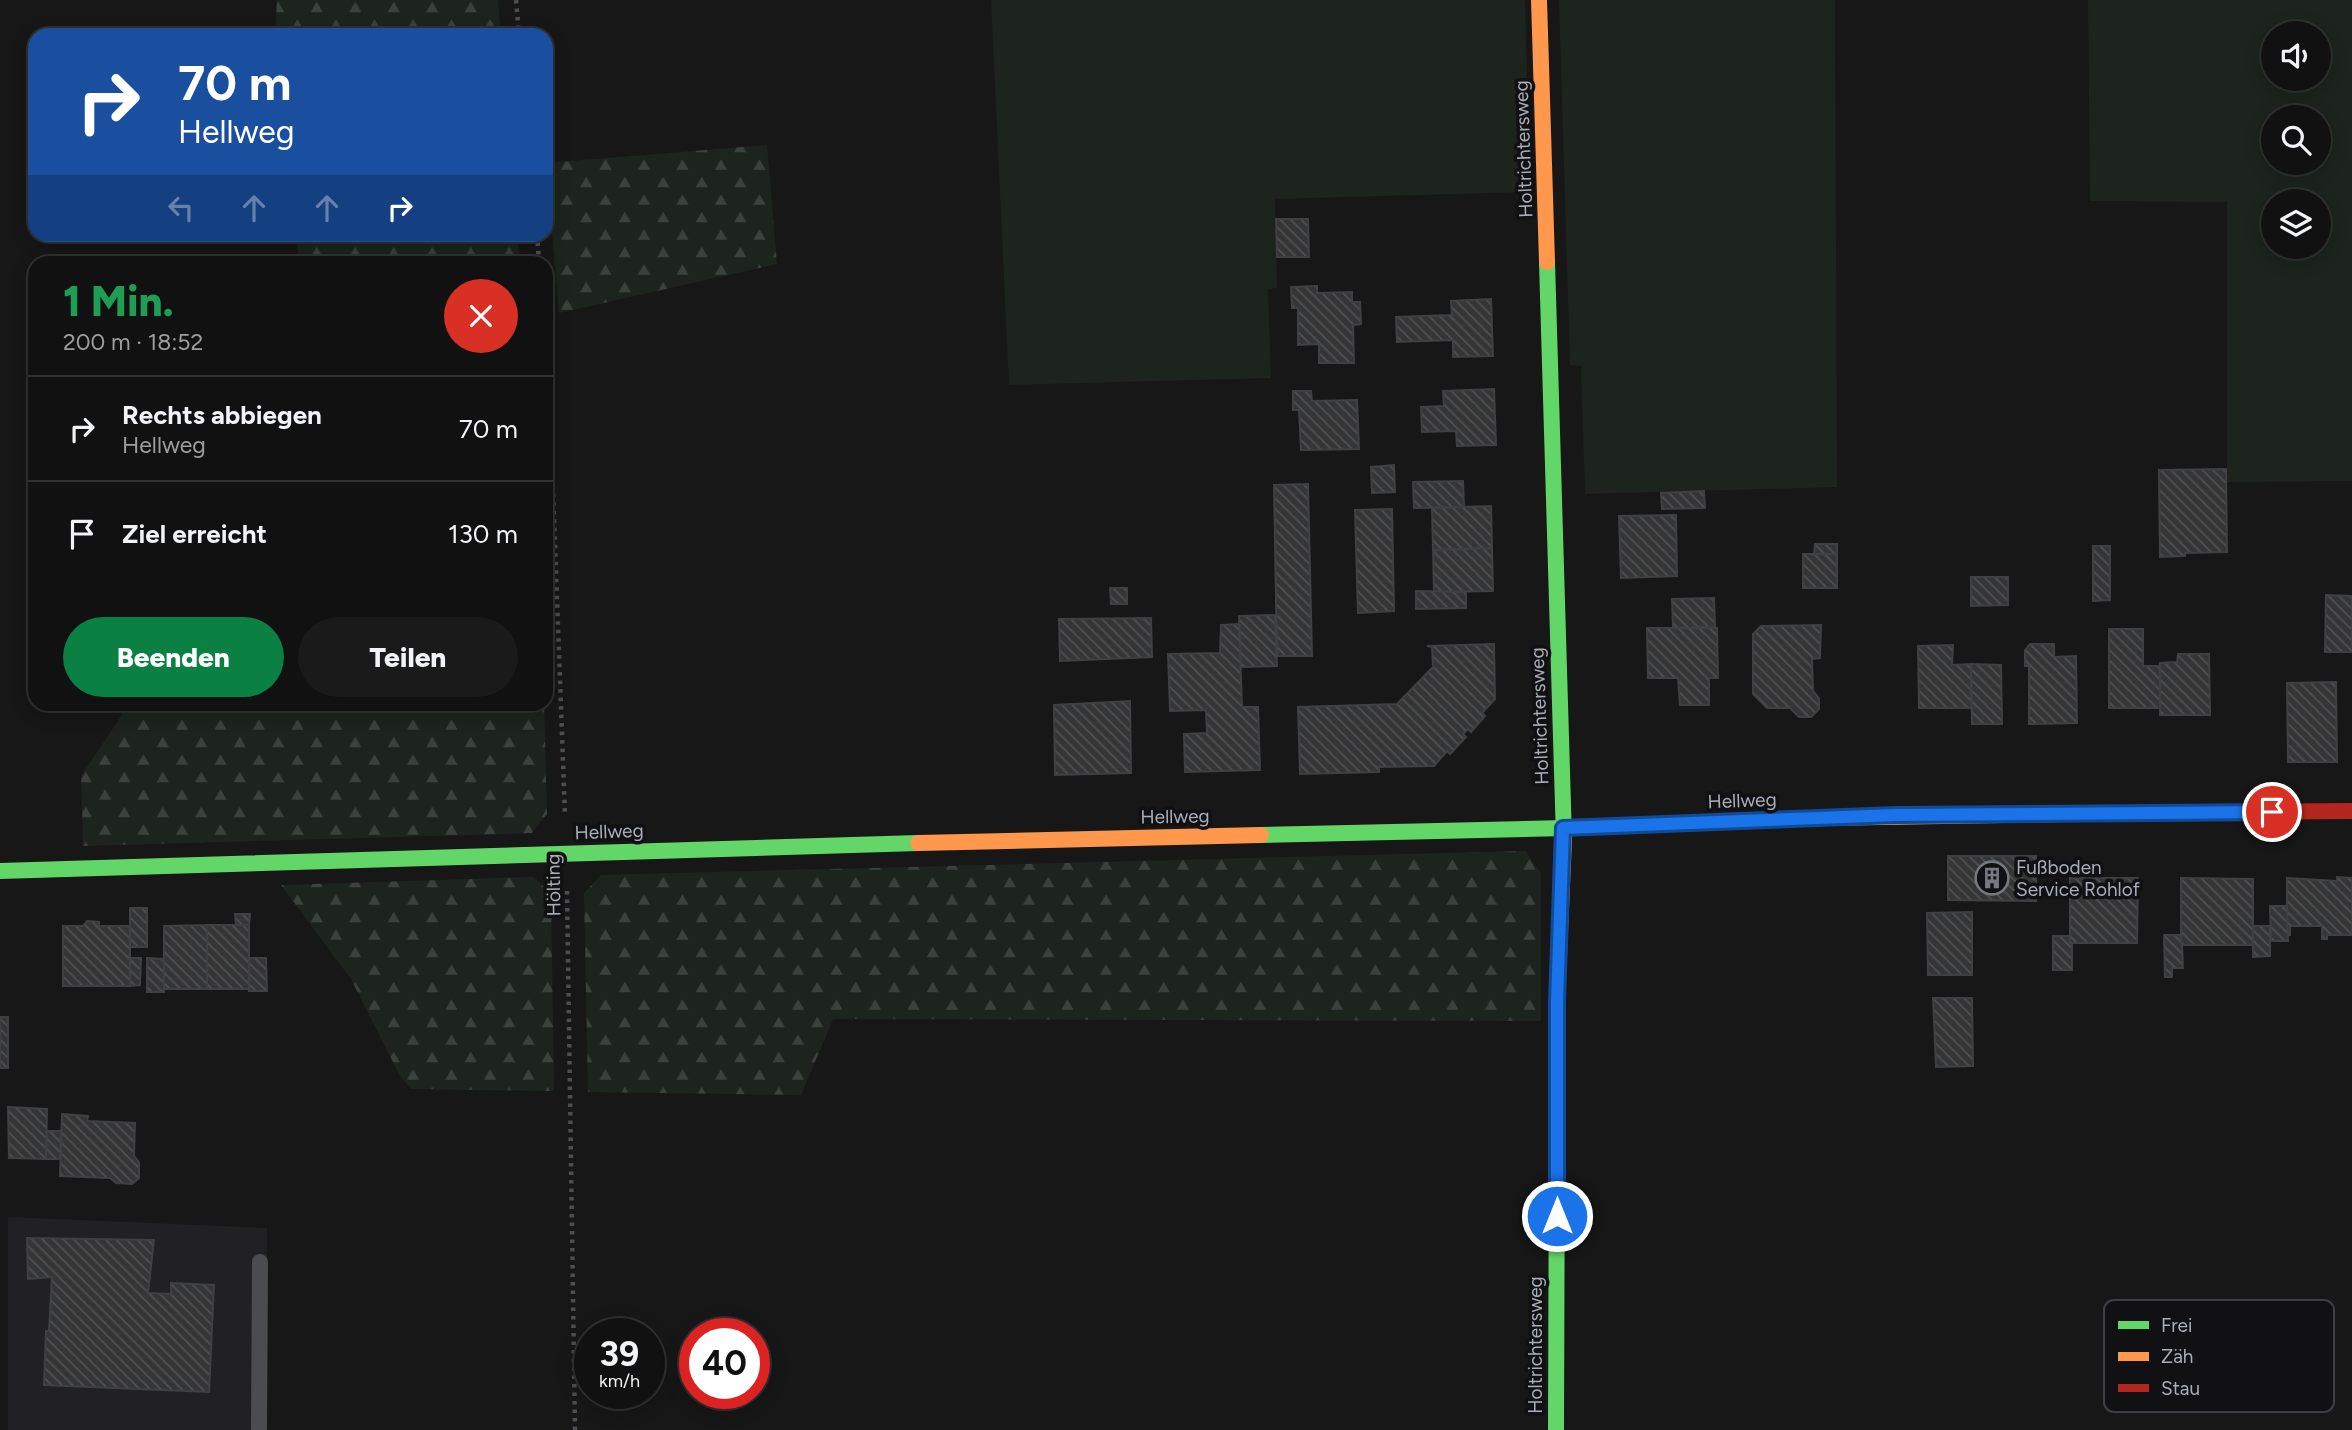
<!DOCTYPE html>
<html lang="de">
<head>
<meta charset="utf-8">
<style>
  :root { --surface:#111; --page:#1a1a1a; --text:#f1f3f6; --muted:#9c9d9f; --line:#303131; --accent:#0b8043 }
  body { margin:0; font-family:Figtree,sans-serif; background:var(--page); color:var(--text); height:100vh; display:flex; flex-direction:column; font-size:26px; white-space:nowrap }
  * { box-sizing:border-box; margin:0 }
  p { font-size:23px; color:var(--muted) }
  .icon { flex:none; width:38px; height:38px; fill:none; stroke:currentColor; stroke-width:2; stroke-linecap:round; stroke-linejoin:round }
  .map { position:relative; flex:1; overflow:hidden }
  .sheet { position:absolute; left:28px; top:256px; width:525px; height:455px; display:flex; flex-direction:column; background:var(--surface); border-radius:21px; box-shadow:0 4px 18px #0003,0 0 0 2px var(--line) }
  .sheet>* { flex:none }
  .top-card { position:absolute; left:28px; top:28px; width:525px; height:214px; border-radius:21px; box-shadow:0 4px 18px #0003,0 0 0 2px var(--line); background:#1a4fa0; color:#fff; overflow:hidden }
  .controls { position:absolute; left:2261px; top:21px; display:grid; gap:14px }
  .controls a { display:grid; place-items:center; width:70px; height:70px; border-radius:50%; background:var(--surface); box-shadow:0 4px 18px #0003,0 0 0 2px var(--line); font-size:35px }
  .speed { position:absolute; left:574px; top:1318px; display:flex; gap:14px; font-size:35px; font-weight:700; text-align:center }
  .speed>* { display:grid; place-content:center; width:91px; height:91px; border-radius:50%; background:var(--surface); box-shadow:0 4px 18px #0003,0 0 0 2px var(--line); line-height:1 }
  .speed small { font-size:18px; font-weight:400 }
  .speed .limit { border:10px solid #d22; background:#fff; color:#111 }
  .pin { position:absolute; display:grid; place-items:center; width:60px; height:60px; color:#fff; margin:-30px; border:4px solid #fff; border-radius:50%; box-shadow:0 2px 7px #0007 }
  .me { position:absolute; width:77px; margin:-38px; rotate:0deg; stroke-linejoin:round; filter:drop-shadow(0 0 5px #0008) }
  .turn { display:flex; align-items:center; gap:24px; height:147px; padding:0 35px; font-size:32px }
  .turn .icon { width:91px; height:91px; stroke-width:2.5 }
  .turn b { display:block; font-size:49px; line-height:60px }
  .lanes { display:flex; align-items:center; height:66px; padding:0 35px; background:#0003; justify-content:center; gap:35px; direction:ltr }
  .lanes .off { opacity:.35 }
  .round { display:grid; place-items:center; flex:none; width:74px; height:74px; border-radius:37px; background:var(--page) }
  .overview { display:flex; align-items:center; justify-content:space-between; height:119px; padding:0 35px }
  h1 { font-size:42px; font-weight:800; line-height:52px; color:#1e9e55 }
  .action { display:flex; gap:14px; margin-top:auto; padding:14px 35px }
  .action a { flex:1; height:80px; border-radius:42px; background:var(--accent); color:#fff; font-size:28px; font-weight:800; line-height:80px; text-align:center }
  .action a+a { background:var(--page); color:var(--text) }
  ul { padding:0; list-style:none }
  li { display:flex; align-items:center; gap:21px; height:105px; padding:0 35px; border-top:2px solid var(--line) }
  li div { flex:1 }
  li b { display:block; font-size:26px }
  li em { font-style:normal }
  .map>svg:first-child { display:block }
</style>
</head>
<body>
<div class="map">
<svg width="2352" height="1430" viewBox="0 0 2352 1430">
  <defs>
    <pattern id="forest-firs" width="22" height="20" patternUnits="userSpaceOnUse" patternTransform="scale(1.75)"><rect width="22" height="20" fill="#1d241e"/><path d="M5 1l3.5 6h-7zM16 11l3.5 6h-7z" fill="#3b413d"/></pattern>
    <pattern id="building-back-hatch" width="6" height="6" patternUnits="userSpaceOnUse" patternTransform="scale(1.75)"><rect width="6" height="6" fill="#353536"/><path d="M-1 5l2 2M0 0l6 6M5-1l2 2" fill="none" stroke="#4f5051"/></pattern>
  </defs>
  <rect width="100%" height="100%" fill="#171717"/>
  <path fill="#212123" d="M 8,1217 L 267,1228 L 267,1430 L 8,1430 Z"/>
  <g fill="#1d241e" fill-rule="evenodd">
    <path d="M 991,0 L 1525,0 L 1530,192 L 1275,199 L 1277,288 L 1268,289 L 1271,378 L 1009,385 Z"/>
    <path d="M 1559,0 L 1835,0 L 1837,487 L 1585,494 L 1581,366 L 1570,365 Z"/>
    <path d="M 2088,0 L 2352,0 L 2352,481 L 2227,482 L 2227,202 L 2090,201 ZM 2273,33 L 2319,33 L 2319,79 L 2273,79 ZM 2273,117 L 2319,117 L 2319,163 L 2273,163 ZM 2273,201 L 2319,201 L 2319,247 L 2273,247 Z"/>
  </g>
  <g fill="url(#forest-firs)">
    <path d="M 277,0 L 498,0 L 501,35 L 275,35 Z"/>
    <path d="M 767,145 L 777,264 L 559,313 L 546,163 Z"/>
    <path d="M 296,235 L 517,235 L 520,262 L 299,262 Z"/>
    <path d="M 124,704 L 544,704 L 547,814 L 532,833 L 83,846 L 81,776 L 120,718 Z"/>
    <path d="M 1525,851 L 1541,873 L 1541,1021 L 833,1019 L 801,1095 L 588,1092 L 584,893 L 601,875 Z"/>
    <path d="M 534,877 L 551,894 L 554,1091 L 411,1089 L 400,1076 L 351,979 L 281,885 Z"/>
  </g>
  <g fill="url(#building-back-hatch)" stroke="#3f4043" stroke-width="2">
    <path d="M 1276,219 L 1308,219 L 1309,257 L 1277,257 Z"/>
    <path d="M 1317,286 L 1317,293 L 1352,292 L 1352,302 L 1360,302 L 1361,324 L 1353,325 L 1354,363 L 1319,363 L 1319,344 L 1298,345 L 1298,308 L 1292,308 L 1291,287 Z"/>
    <path d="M 1491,299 L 1493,356 L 1453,357 L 1453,340 L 1397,342 L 1396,317 L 1452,315 L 1451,301 Z"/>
    <path d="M 1494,389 L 1496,445 L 1457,446 L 1456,431 L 1422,432 L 1421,407 L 1444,406 L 1443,391 Z"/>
    <path d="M 1293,391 L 1311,391 L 1312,401 L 1357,400 L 1359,449 L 1301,450 L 1299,410 L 1293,410 Z"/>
    <path d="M 1394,465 L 1395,492 L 1372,493 L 1371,467 Z"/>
    <path d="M 2226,469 L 2227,552 L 2185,553 L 2185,556 L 2160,557 L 2159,470 Z"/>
    <path d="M 1463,481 L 1464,507 L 1414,508 L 1413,482 Z"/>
    <path d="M 1308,484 L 1312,656 L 1277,656 L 1274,485 Z"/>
    <path d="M 1704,491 L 1705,508 L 1662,509 L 1661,493 Z"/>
    <path d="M 1491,506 L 1492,548 L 1433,550 L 1432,508 Z"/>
    <path d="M 1392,509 L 1394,611 L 1358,613 L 1355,510 Z"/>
    <path d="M 1676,515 L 1677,576 L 1621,578 L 1619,516 Z"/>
    <path d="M 1815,544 L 1837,544 L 1837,554 L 1814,554 Z"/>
    <path d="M 2093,546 L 2110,546 L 2110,600 L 2093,601 Z"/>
    <path d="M 1492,548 L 1493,591 L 1434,592 L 1433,550 Z"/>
    <rect x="1803" y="554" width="34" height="34"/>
    <path d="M 1971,577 L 2008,577 L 2008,605 L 1971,606 Z"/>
    <path d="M 1110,588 L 1127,588 L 1127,604 L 1111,604 Z"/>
    <path d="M 1416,591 L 1466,592 L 1466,608 L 1416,609 Z"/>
    <path d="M 2326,595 L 2352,596 L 2352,652 L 2325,652 Z"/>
    <path d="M 1714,598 L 1715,627 L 1673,628 L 1672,599 Z"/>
    <path d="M 1275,615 L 1277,666 L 1241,667 L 1239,616 Z"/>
    <path d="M 1151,618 L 1152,657 L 1060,661 L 1059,619 Z"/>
    <path d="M 1239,624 L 1242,707 L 1258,707 L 1260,770 L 1185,772 L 1184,734 L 1207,733 L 1206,710 L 1170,711 L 1168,654 L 1220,653 L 1221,625 Z"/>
    <path d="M 1821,625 L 1820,658 L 1812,659 L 1813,691 L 1819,698 L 1819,709 L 1811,717 L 1799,717 L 1790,708 L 1767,708 L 1753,694 L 1753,634 L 1761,626 Z"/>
    <path d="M 1647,628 L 1717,628 L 1718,678 L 1709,678 L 1709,705 L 1680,705 L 1678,678 L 1648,678 Z"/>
    <path d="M 2109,629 L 2143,629 L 2143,666 L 2160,666 L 2160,708 L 2109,708 Z"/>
    <path d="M 1494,644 L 1495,699 L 1482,713 L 1485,716 L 1471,732 L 1468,729 L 1463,734 L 1466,737 L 1450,754 L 1447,751 L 1434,766 L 1379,767 L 1379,772 L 1300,774 L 1298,707 L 1397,704 L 1433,667 L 1432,647 L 1427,646 Z"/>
    <path d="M 2030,644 L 2054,644 L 2054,657 L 2076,656 L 2077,723 L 2029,724 L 2029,666 L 2025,666 L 2025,650 Z"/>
    <path d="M 1953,645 L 1952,665 L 1971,664 L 1972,708 L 1919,708 L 1918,646 Z"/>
    <path d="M 2178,654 L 2209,654 L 2210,715 L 2160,715 L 2160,663 L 2177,662 Z"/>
    <path d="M 1971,664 L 2001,665 L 2002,724 L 1972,724 Z"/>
    <path d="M 2336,682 L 2337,762 L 2288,762 L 2287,683 Z"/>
    <path d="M 1130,701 L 1131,773 L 1055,775 L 1054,705 Z"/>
    <path d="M 1948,856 L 2036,856 L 2036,901 L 1948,900 Z"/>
    <path d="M 2337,877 L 2352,878 L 2352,935 L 2327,935 L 2327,939 L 2322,939 L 2322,926 L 2290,926 L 2290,935 L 2287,935 L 2287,878 L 2337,881 Z"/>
    <path d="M 2070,878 L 2138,878 L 2137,943 L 2070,943 Z"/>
    <path d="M 2181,878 L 2253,879 L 2253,945 L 2181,945 Z"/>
    <path d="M 2270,906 L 2287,906 L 2288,941 L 2271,941 Z"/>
    <rect x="130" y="908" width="17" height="39"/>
    <path d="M 1972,912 L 1972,975 L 1928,975 L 1927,913 Z"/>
    <path d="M 235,914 L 250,914 L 249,925 L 236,925 Z"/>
    <path d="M 87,921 L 99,922 L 99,926 L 130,926 L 130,986 L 63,986 L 63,926 L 83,926 Z"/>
    <path d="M 207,925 L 207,989 L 164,989 L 164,926 Z"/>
    <rect x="207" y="925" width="42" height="64"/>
    <path d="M 2253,926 L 2270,926 L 2270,956 L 2253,957 Z"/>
    <path d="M 2164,935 L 2180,935 L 2182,946 L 2183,968 L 2172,968 L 2172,977 L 2165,977 Z"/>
    <path d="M 2053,936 L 2070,936 L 2070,943 L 2072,943 L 2072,970 L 2053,970 Z"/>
    <path d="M 130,958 L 141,958 L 140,985 L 130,986 Z"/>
    <path d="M 147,958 L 164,959 L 164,992 L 147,992 Z"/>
    <path d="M 249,958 L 266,958 L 267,991 L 249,991 Z"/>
    <path d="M 1933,998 L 1972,998 L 1973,1066 L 1936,1067 Z"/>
    <rect x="0" y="1017" width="8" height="51"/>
    <path d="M 8,1107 L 47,1109 L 46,1159 L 9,1158 Z"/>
    <path d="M 62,1114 L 88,1116 L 87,1121 L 135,1123 L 134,1156 L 139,1162 L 139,1178 L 132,1184 L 116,1183 L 110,1178 L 60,1176 Z"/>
    <path d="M 47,1131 L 61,1131 L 60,1159 L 46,1159 Z"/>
    <path d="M 27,1238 L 154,1240 L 148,1293 L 171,1294 L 171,1283 L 214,1285 L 209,1392 L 44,1385 L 46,1331 L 49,1331 L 52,1277 L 28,1279 Z"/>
  </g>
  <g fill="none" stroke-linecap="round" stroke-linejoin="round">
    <g stroke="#4d4e52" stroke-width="4.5" stroke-dasharray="3.5 5" stroke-linecap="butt">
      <path d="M 516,0 L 519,35"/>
      <path d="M 537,234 L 539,262"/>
      <path d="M 546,341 L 549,380 L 565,816"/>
      <path d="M 567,891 L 575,1430"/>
    </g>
    <path stroke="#4b4c50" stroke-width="16" d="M 259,1430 L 260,1262"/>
    <g stroke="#63d668" stroke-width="16">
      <path d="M 1547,262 L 1564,839"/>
      <path d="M 1261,835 L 1564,828 L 1819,818"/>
      <path d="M 0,871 L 918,843"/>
      <path d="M 1556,1430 L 1557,1126"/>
    </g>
    <g stroke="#ff974d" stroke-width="16">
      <path d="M 1539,0 L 1547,262"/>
      <path d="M 1819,818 L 2124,813"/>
      <path d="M 918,843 L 1261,835"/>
      <path d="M 1557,1126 L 1557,1002 L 1564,839"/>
    </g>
    <path stroke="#b3261e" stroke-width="16" d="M 2124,813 L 2352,811"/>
  </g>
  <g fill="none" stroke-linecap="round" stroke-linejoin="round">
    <defs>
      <path id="route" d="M 1557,1216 L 1557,1002 L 1563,828 L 1896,815 L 2272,812"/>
    </defs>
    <use href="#route" stroke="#114b97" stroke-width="18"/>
    <use href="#route" stroke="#1a73e8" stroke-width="12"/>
  </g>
  <defs>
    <symbol id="building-ring" viewBox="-11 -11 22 22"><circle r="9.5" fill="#111113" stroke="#757880" stroke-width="1.5"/><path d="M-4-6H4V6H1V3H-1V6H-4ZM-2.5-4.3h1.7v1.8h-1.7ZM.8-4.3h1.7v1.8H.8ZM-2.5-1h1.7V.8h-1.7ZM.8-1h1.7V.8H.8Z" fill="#757880"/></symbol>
  </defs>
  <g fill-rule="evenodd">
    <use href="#building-ring" x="1973" y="859" width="38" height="38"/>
  </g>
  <g text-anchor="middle" stroke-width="7" stroke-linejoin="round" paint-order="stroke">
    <g font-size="19" fill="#a8adb8" stroke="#111113">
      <text transform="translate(1523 149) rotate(-92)" y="7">Holtrichtersweg</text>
      <text transform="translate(1539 716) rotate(-92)" y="7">Holtrichtersweg</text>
      <text transform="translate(1742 800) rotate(-2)" y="7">Hellweg</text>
      <text transform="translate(1175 816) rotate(-1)" y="7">Hellweg</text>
      <text transform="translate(609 831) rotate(-2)" y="7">Hellweg</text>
      <text transform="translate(553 885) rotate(-91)" y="7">Hölting</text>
      <text transform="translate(1535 1345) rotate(-90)" y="7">Holtrichtersweg</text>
    </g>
    <g font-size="19" fill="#a8adb8" stroke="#111113" text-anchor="start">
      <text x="2016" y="874">Fußboden<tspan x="2016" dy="22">Service Rohlof</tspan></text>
    </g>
  </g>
  <rect x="2104" y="1300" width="230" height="112" rx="10" fill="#111113" stroke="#3e4045" stroke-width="2"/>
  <rect x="2118" y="1321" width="31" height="8" fill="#63d668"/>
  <rect x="2118" y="1352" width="31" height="9" fill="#ff974d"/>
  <rect x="2118" y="1384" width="31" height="8" fill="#b3261e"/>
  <g font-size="19" fill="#a8adb8">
    <text x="2161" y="1332">Frei</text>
    <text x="2161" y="1363">Zäh</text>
    <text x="2161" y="1395">Stau</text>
  </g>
</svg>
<div class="controls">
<a><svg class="icon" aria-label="sound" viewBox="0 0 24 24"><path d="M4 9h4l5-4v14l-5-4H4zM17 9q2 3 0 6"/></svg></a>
<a><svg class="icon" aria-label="search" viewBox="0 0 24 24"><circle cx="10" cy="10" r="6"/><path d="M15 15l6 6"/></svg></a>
<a><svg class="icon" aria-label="layers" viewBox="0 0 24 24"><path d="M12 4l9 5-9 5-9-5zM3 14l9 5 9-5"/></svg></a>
</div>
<div class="speed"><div>39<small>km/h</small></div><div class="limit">40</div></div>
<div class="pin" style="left:2272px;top:812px;background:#d93025"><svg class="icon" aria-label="arrive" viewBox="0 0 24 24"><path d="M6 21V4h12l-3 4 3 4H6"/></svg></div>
<svg class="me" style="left:1557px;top:1216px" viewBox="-20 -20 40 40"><circle r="17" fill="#1a73e8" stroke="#fff" stroke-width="3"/><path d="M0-11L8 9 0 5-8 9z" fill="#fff"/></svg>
<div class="top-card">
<div class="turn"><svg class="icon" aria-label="right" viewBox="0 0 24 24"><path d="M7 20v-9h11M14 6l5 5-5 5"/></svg><div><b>70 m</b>Hellweg</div></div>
<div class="lanes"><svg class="icon off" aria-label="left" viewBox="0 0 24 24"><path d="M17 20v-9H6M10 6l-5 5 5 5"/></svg><svg class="icon off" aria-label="ahead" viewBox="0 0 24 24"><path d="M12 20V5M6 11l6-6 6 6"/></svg><svg class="icon off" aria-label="ahead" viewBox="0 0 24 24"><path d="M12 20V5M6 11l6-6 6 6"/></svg><svg class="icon" aria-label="right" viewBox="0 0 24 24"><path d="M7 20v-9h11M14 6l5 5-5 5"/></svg></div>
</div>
<section class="sheet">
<div class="overview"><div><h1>1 Min.</h1><p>200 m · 18:52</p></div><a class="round" style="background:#d93025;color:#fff"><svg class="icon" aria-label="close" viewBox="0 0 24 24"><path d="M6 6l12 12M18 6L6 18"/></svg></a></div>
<ul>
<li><svg class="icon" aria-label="right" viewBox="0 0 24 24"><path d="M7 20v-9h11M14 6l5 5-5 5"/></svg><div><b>Rechts abbiegen</b><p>Hellweg</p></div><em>70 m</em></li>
<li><svg class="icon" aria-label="arrive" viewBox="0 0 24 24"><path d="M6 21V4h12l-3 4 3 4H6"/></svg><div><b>Ziel erreicht</b></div><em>130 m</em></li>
</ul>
<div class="action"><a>Beenden</a><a>Teilen</a></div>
</section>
</div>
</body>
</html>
